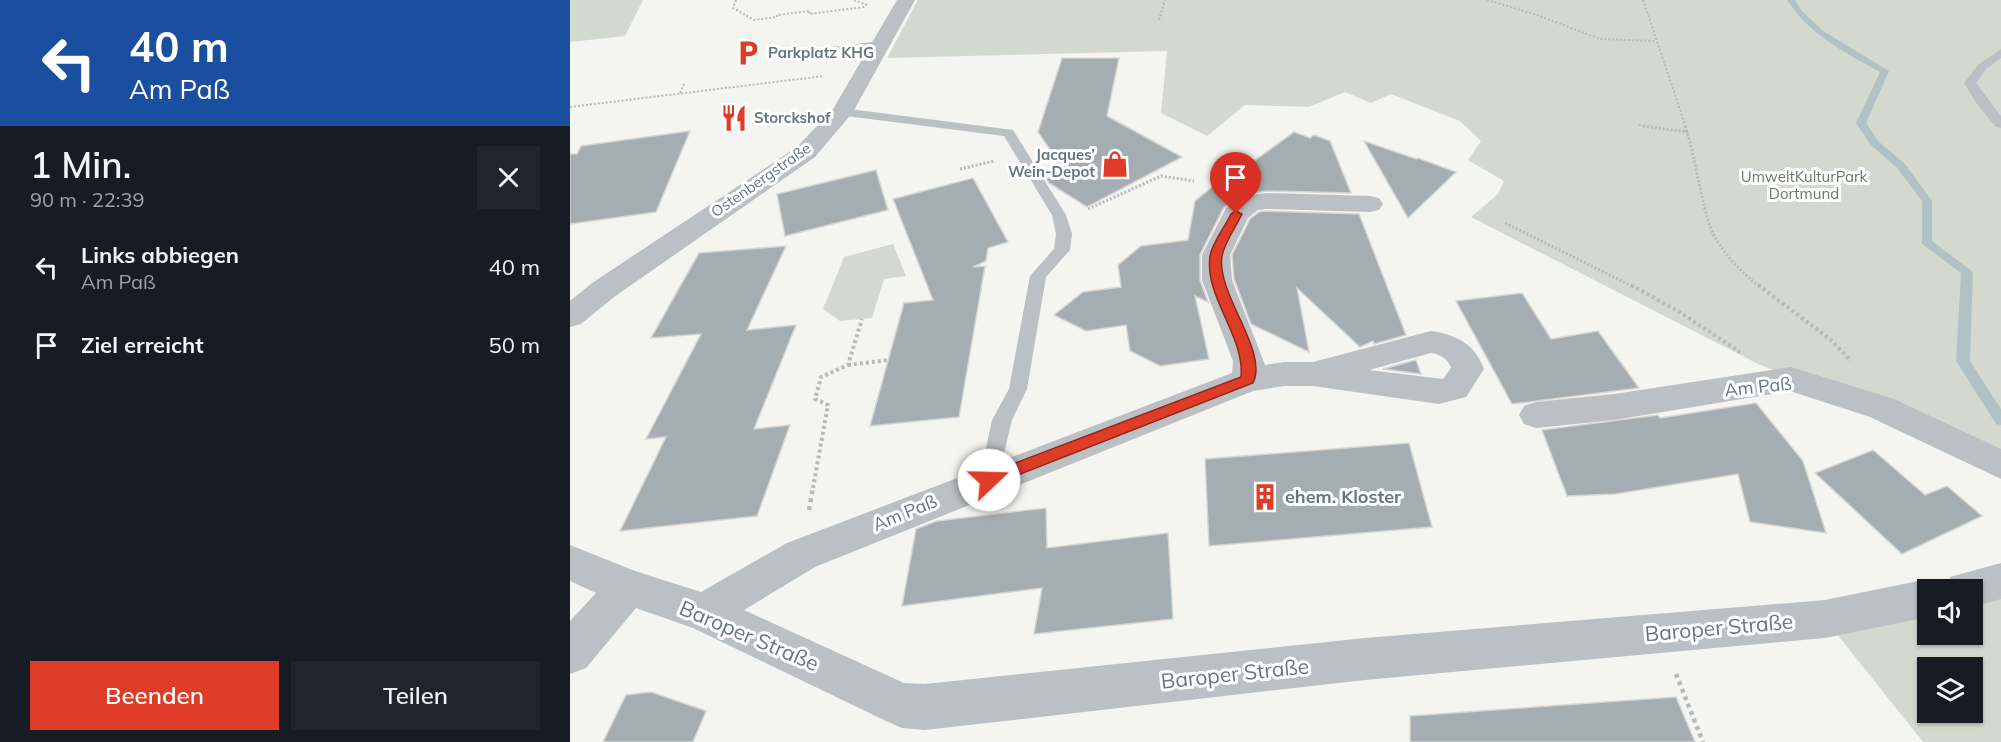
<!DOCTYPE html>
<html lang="de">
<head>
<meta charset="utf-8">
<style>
  :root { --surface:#171b24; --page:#20242c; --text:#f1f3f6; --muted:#9ea1a6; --accent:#de3c27 }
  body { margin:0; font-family:Mulish,sans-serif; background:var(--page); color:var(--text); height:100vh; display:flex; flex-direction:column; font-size:22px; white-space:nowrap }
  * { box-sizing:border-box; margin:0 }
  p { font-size:20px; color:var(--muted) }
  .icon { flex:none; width:33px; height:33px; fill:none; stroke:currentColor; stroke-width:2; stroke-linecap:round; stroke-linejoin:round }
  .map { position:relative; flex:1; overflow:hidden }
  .side { display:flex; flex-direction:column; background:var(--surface); width:570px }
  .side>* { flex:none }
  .top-card { background:#1a4fa0; color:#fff; overflow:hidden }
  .fabs { position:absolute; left:1347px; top:579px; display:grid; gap:12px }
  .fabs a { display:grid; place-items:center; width:66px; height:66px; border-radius:0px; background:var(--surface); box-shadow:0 2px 4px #0004; font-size:30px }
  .pin { position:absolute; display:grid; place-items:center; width:51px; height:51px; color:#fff; margin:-62px -26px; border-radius:50% 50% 50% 0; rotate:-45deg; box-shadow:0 0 6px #0007 }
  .pin .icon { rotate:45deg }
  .me { position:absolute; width:66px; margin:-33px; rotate:69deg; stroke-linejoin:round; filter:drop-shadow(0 0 4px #0008) }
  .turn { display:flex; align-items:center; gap:21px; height:126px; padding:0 30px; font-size:27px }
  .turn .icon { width:78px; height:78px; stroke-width:2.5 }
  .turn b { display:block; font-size:42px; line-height:51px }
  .round { display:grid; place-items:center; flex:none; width:63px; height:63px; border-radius:0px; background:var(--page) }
  .summary { display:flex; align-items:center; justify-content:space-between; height:102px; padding:0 30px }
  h1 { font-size:36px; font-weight:600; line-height:45px }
  .primary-button { display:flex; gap:12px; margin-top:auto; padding:12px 30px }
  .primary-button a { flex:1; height:69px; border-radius:0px; background:var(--accent); color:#fff; font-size:24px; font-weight:600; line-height:69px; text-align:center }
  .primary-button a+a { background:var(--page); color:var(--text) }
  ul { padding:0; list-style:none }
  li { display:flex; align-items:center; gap:18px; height:78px; padding:0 30px }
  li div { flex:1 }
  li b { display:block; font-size:22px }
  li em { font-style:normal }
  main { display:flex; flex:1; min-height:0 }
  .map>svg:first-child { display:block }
</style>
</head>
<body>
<main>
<section class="side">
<div class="top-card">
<div class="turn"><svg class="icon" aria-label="left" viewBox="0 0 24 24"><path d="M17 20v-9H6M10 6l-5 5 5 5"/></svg><div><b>40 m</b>Am Paß</div></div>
</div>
<div class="summary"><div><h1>1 Min.</h1><p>90 m · 22:39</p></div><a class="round"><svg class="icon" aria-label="close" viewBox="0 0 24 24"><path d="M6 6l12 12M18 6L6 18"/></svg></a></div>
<ul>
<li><svg class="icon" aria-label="left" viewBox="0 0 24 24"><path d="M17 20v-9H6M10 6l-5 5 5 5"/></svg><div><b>Links abbiegen</b><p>Am Paß</p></div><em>40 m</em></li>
<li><svg class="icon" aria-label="arrive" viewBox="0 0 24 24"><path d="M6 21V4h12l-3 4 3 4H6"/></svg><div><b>Ziel erreicht</b></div><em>50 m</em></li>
</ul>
<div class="primary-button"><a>Beenden</a><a>Teilen</a></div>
</section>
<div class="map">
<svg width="1431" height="742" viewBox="0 0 1431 742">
  <rect width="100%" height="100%" fill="#f4f4f0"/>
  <g fill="#d4d9d0" fill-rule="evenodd">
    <path d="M 0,0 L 73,0 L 55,36 L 0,42 Z"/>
    <path d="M 348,0 L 1431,0 L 1431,465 L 1312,408 L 1190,365 L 901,217 L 928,194 L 934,181 L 898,160 L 911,141 L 890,121 L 821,94 L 801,103 L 775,92 L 739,107 L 675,105 L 637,136 L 591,113 L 597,51 L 317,58 Z"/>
    <path d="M 323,244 L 336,276 L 314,279 L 302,318 L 270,321 L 253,309 L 274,257 Z"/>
    <path d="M 1431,581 L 1431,742 L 1353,742 L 1255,619 L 1357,598 L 1358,634 L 1402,634 L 1402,590 ZM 1358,668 L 1402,668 L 1402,712 L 1358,712 Z"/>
  </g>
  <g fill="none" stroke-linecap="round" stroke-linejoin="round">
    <path fill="#b2c2c4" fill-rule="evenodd" d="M 1217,0 L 1225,0 L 1232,11 L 1253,31 L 1319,71 L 1296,123 L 1308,141 L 1335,164 L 1362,201 L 1362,241 L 1403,272 L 1400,361 L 1431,409 L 1431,425 L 1426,424 L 1386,361 L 1391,273 L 1352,244 L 1352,201 L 1327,168 L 1301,145 L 1286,123 L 1310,72 C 1274,52 1240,35 1217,0 Z"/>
  </g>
  <g fill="#a4aeb2" stroke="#d6d5d3" stroke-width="1.5">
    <path d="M 492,58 L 549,58 L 537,116 L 612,157 L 517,207 L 479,183 L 476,179 L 494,170 L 468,132 Z"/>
    <path d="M 120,131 L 86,212 L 0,224 L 0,154 L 7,154 L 11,146 Z"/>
    <path d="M 724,132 L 740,138 L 744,135 L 760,141 L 781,193 L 696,191 L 671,195 L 654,207 L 630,255 L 630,280 L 638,302 L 625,296 L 639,359 L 590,366 L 560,351 L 556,325 L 516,331 L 484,315 L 513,292 L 551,287 L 548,265 L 571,246 L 618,240 L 625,201 L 670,164 L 680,164 Z"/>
    <path d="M 794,141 L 846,159 L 848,158 L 886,172 L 838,218 Z"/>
    <path d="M 306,170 L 318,210 L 215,236 L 207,194 Z"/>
    <path d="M 403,178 L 438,242 L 418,248 L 416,261 L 403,267 L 415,266 L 389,417 L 300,426 L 334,303 L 363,300 L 323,199 Z"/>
    <path d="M 696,211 L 789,214 L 836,335 L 804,344 L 803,341 L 790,347 L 727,288 L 739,352 L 681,324 L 664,279 L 662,255 L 680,219 L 689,212 Z"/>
    <path d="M 216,246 L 177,330 L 226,325 L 184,429 L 220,425 L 187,516 L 50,531 L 96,437 L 76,439 L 131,334 L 81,338 L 129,253 Z"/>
    <path d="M 952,293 L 981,339 L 1028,331 L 1069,388 L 942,404 L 886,301 Z"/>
    <path d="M 846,360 L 851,374 L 813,369 Z"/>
    <path d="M 1186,403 L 1233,461 L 1256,533 L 1180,522 L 1168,474 L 1045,494 L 997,496 L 972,430 L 1088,415 L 1090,418 Z"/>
    <path d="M 839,443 L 862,527 L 639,546 L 635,459 Z"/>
    <path d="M 1303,450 L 1355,495 L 1377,486 L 1412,516 L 1332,554 L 1245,473 Z"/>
    <path d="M 476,508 L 477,548 L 598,533 L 603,619 L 464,634 L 472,588 L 332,606 L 346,529 L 367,521 Z"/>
    <path d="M 81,692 L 136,711 L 123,742 L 33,742 L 56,695 Z"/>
    <path d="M 1106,697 L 1125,742 L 840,742 L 840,716 Z"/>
  </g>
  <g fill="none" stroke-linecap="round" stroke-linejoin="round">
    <g stroke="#b7babc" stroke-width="2" stroke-dasharray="2 2" stroke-linecap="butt">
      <path d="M 166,0 L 163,8 L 184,20 L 207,17"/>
      <path d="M 284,0 L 297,5"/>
      <path d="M 917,0 L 967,15 L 1030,39 L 1085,41"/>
      <path d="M 1073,0 L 1116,127"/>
      <path d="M 207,17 L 207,15 L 240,11 L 239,14 L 295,7"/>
      <path d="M 589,20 L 595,0"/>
      <path d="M 110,93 L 114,84"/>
      <path d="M 0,107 L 254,76"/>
      <path d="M 1069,125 L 1083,127"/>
    </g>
    <g stroke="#b7babc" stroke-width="3" stroke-dasharray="2 2" stroke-linecap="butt">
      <path d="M 1073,126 L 1118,132"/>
      <path d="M 1115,126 C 1126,158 1129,193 1140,226 C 1147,248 1172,273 1190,287"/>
      <path d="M 390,169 L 424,161"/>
      <path d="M 518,209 L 591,176 L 624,181"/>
      <path d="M 935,223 L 1064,287"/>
    </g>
    <g stroke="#b7babc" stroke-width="4" stroke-dasharray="3 3" stroke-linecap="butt">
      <path d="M 1061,285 L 1108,311 L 1170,352"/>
      <path d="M 1188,285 L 1261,340 L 1281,361"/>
      <path d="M 278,365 L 318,360"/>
      <path d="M 243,488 L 258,405 L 245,399 L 251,377 L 278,365 L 292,319"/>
    </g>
    <g stroke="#b7babc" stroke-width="4.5" stroke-dasharray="4 4" stroke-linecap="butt">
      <path d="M 239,510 L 243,487"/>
      <path d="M 1106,674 L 1133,742"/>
    </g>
    <g fill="#bac0c3" fill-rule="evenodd">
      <path d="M 311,41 L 315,42 L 315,46 L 261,53 L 255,50 L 261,47 Z"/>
      <path d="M 1431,49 L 1431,58 L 1416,69 L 1406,83 L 1431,116 L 1431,128 L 1426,127 L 1407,104 L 1394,83 L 1408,65 Z"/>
      <path d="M 272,108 L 443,130 L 496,215 L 502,234 L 500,250 L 476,277 L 457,389 L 442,420 L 426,486 L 419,488 L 412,486 L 409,480 L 422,420 L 439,389 L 460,276 L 484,249 L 486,234 L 482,215 L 434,136 L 268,115 L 266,112 Z"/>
    </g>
    <g fill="#bac0c3" fill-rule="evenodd">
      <path d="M 327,0 L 345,0 L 283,112 L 245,157 L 44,297 L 11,324 L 0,327 L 0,301 L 22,283 L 227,147 L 263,109 Z"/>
      <path d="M 696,193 L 800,196 L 809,198 L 813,204 L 809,210 L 800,212 L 696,209 L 688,210 L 678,218 L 660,255 L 662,280 L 695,365 L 714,362 L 743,362 L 861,331 C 887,335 905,344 914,369 L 896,397 L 869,404 L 743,386 L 714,386 L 683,391 L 245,567 L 174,610 L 334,683 L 355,684 L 795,638 L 1255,600 L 1358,579 L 1373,585 L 1375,589 L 1380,577 L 1431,563 L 1431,599 L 1402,607 L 1402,590 L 1358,590 L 1358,617 L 1255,638 L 795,680 L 355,730 L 332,728 L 316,721 L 123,628 L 66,608 L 16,668 L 0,674 L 0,621 L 26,593 L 0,581 L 0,545 L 65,571 L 131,592 L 217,543 L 662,373 L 663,361 L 632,280 L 632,255 L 656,208 L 671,197 ZM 861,353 C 870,354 878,359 881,368 L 873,379 L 799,370 Z"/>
      <path d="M 1221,367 L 1324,399 L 1431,449 L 1431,479 L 1300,417 L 1220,391 L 1044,420 L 966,428 L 954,424 L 949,415 L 954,406 L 966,402 L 1044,394 Z"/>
    </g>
  </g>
  <path fill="#de3c27" stroke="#902719" stroke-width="1.5" d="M 666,211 L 672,214 C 666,227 654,243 652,256 C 646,294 699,351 683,383 L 425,484 L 414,484 L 412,480 L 414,475 L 671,377 C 675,336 634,297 640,256 C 642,243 655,227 661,214 Z"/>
  <defs>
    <symbol id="parking-bare" viewBox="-9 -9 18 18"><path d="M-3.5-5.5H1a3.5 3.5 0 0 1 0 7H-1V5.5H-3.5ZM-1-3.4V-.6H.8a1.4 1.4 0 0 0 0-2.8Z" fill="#de3c27" stroke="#fff" stroke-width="2.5" paint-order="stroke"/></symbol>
    <symbol id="restaurant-bare" viewBox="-9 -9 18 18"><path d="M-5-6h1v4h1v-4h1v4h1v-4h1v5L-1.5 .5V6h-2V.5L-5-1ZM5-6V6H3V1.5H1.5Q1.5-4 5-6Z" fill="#de3c27" stroke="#fff" stroke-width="2.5" paint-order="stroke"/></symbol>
    <symbol id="shop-bare" viewBox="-9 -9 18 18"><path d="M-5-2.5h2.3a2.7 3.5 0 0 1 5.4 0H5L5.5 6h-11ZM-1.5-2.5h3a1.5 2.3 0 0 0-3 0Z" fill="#de3c27" stroke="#fff" stroke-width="2.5" paint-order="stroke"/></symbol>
    <symbol id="building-bare" viewBox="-9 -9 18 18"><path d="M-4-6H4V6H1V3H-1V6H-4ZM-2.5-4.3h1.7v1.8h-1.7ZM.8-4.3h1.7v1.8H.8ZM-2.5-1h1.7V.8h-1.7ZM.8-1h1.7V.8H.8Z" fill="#de3c27" stroke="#fff" stroke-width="2.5" paint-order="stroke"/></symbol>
  </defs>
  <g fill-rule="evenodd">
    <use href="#parking-bare" x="159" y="34" width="38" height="38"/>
    <use href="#restaurant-bare" x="145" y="99" width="38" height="38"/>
    <use href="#shop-bare" x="526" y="145" width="38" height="38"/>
    <use href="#building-bare" x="676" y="478" width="38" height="38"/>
  </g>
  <g text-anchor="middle" stroke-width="6" stroke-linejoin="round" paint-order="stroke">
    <g font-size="15" font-weight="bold" fill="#647781" stroke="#fff" text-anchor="start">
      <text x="198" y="58">Parkplatz KHG</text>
      <text x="184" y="123">Storckshof</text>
      <text x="525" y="160" text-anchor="end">Jacques’<tspan x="525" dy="17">Wein-Depot</tspan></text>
    </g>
    <g font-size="15" fill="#6a7863" stroke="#fff">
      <text x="1234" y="182">UmweltKulturPark<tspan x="1234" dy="17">Dortmund</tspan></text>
    </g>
    <g font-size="15" fill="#647781" stroke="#fff">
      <text transform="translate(191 180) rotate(-35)" y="5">Ostenbergstraße</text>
    </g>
    <g font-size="18" fill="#647781" stroke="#fff">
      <text transform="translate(1188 387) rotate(-6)" y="6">Am Paß</text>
      <text transform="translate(335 513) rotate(-22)" y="6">Am Paß</text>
    </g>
    <g font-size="18" font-weight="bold" fill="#647781" stroke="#fff" text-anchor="start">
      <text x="715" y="503">ehem. Kloster</text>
    </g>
    <g font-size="21" fill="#647781" stroke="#fff">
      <text transform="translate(1149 628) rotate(-5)" y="7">Baroper Straße</text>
      <text transform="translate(179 636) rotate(23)" y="7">Baroper Straße</text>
      <text transform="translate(665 674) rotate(-6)" y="7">Baroper Straße</text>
    </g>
  </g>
</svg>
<div class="fabs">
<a><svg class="icon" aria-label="sound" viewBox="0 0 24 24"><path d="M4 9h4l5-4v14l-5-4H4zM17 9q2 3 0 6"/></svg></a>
<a><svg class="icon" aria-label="layers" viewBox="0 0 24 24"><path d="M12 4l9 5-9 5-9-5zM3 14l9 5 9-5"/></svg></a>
</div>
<div class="pin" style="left:666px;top:214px;background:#d93025"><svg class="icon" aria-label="arrive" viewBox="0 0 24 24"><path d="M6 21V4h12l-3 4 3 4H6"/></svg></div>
<svg class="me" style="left:419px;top:480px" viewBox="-20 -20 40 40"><circle r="19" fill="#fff"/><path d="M0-13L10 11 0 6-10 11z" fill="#de3c27"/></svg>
</div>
</main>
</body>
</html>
